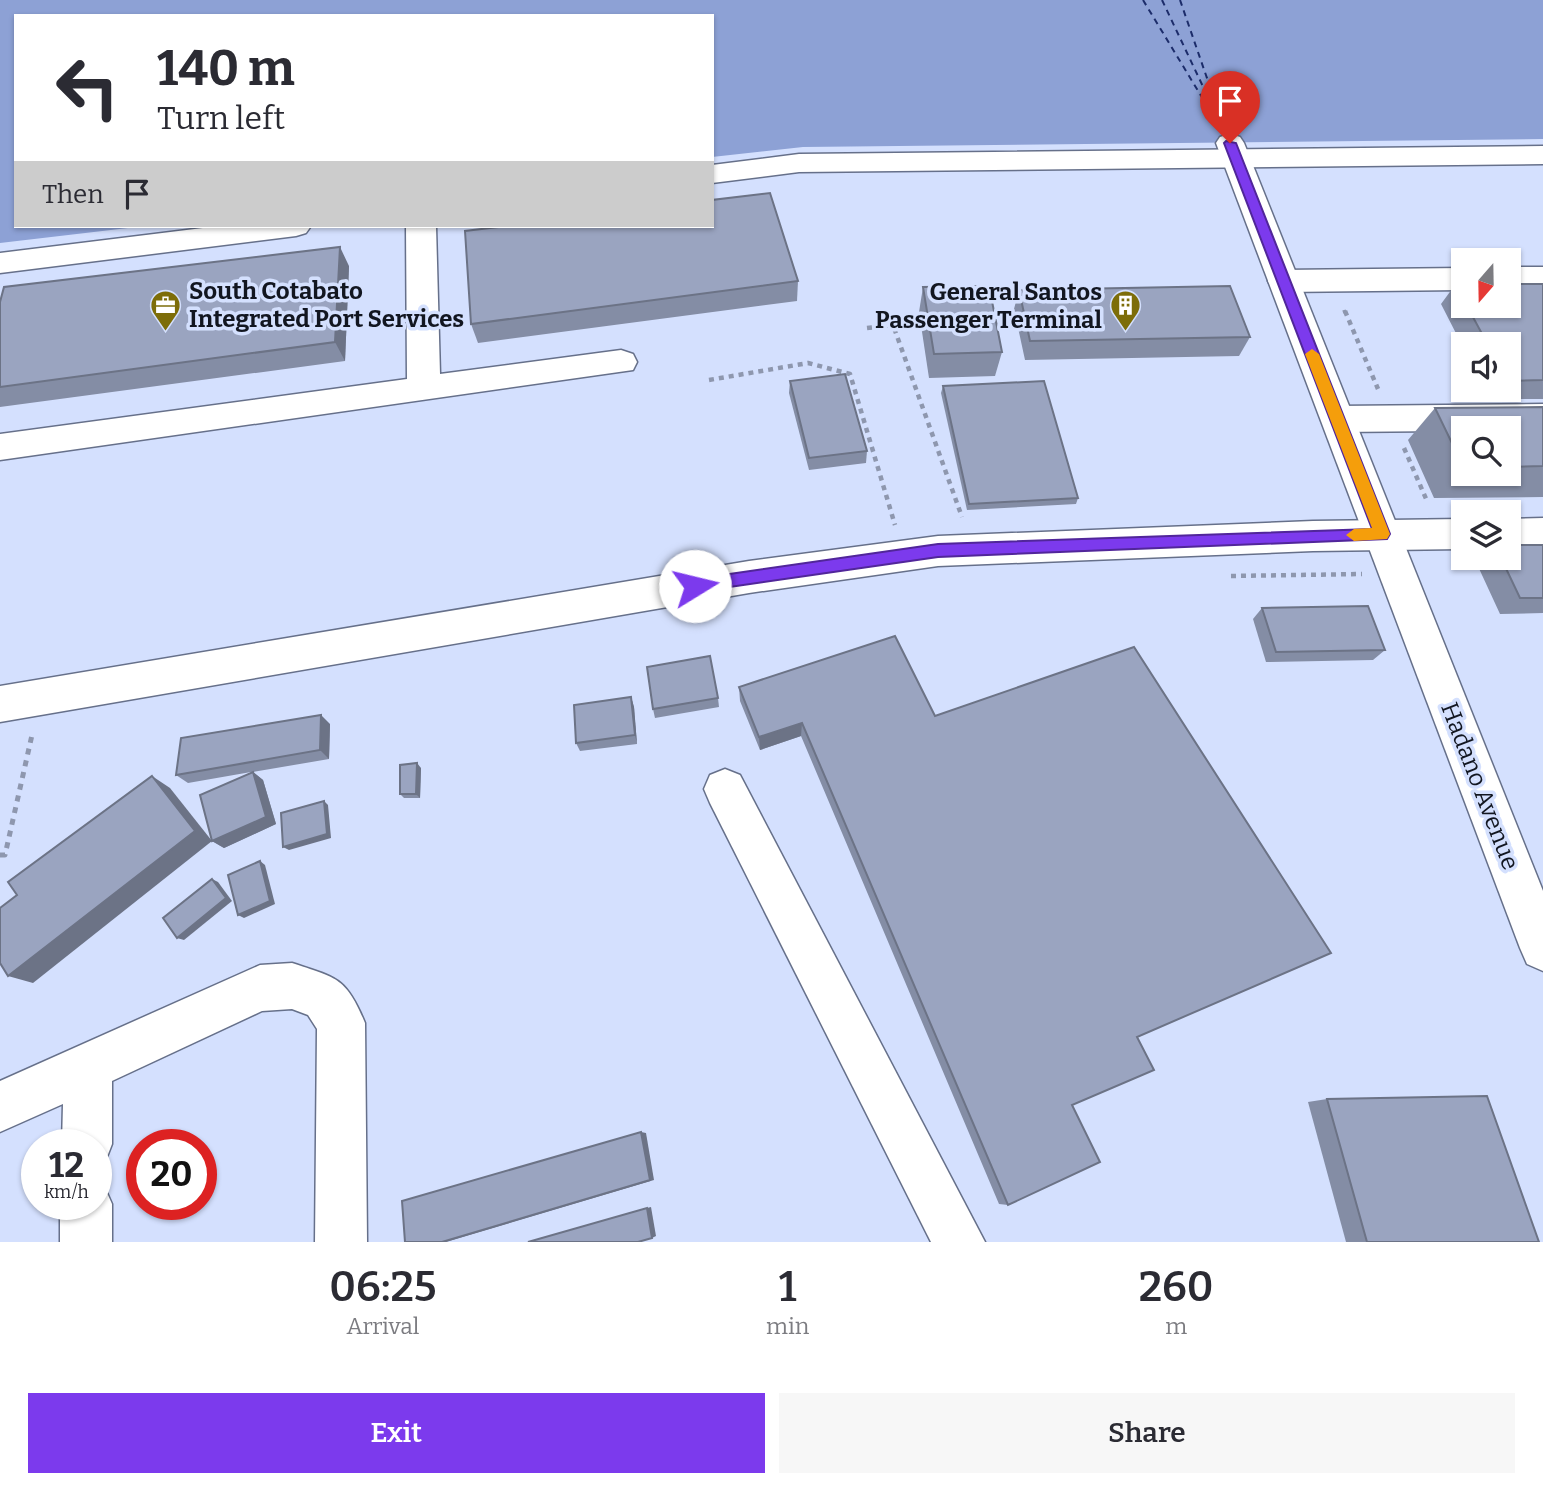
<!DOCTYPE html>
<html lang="en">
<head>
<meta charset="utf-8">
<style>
  :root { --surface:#fff; --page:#f7f7f7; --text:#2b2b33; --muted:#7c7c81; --accent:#7c3aed }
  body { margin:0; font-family:Bitter,serif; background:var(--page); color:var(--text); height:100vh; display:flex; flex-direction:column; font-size:26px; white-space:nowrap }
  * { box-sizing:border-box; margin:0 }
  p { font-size:23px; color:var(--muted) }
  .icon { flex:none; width:38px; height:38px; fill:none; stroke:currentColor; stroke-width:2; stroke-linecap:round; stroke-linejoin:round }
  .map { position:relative; height:1242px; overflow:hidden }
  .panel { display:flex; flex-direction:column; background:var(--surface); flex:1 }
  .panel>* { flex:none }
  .top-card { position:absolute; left:14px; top:14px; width:700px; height:214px; border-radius:0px; box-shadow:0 2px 5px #0004; background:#fff; color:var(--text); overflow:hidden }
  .needle { width:46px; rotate:200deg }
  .tools { position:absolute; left:1451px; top:248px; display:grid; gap:14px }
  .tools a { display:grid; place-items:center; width:70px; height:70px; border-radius:0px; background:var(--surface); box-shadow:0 2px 5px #0004; font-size:35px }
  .speed { position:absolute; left:21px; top:1129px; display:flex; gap:14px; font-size:35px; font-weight:700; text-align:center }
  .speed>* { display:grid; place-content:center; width:91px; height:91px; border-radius:50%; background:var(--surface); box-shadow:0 2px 5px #0004; line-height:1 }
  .speed small { font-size:18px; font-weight:400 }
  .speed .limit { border:10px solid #d22; background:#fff; color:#111 }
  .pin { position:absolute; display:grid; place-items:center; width:60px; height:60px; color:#fff; margin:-72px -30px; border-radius:50% 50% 50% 0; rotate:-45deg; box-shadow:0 0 7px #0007 }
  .pin .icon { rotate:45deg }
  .me { position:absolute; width:77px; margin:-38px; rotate:81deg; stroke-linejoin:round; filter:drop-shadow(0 0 5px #0008) }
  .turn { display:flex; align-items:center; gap:24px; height:147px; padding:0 28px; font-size:32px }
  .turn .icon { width:91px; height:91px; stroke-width:2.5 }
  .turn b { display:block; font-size:49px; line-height:60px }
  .then { display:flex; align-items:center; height:66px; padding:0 28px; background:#0003; gap:14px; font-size:26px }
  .eta { display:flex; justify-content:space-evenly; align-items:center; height:119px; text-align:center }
  .eta b { font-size:42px; font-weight:600; line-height:49px }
  .action { display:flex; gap:14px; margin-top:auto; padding:14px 28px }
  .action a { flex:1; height:80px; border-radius:0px; background:var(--accent); color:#fff; font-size:28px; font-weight:600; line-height:80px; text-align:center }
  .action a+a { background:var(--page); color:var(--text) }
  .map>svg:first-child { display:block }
</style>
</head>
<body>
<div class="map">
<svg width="1543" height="1242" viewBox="0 0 1543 1242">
  <rect width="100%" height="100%" fill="#d4e0fe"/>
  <path fill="#8da1d5" d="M 0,0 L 1543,0 L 1543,139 L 803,147 L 712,157 L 712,16 L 16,16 L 16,226 L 145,226 L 0,243 Z"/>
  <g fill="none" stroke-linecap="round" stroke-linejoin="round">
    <g stroke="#1c2c6a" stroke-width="2" stroke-dasharray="6 5" stroke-linecap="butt">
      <path d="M 1143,0 L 1226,137"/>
      <path d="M 1162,0 L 1225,133"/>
      <path d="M 1180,0 L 1227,136"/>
    </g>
    <defs>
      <g id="minor">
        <path d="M 1543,146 L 1543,164 L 799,172 L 712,183 L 712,165 L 799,154 Z"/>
        <path d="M 219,226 L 311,226 L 306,233 L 296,236 L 0,273 L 0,253 Z"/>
        <path d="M 406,226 L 436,226 L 440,374 L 621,350 L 633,354 L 637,362 L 633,370 L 0,460 L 0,434 L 407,379 Z"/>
        <rect x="1508" y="267" width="35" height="22"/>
        <path d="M 1463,268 L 1463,290 L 1283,292 L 1272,288 L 1268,281 L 1272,274 L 1283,270 Z"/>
        <path d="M 1543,404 L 1543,430 L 1338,432 L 1326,428 L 1321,419 L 1326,410 L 1338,406 Z"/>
        <path d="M 1543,518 L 1543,548 L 1508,549 L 1508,519 Z"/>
        <path d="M 1463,519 L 1463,549 L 1313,551 L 938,566 L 749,593 L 0,722 L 0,686 L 749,561 L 938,536 L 1313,521 Z"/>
        <path d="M 725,769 L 740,775 L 985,1242 L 931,1242 L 710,803 L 704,789 L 710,775 Z"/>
        <path d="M 292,963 C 337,978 346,977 365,1023 L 367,1242 L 315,1242 L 317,1029 L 308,1015 L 292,1009 L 262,1011 L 112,1081 L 112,1144 L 105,1162 L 96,1165 L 96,1144 L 62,1144 L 63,1104 L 0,1132 L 0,1081 L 260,965 Z"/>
        <path d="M 96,1182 L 104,1186 L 112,1204 L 112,1242 L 60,1242 L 60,1204 L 96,1204 Z"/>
      </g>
      <path id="major" d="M 1230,134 L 1240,137 L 1244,143 L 1543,891 L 1543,971 L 1527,964 L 1520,948 L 1216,143 L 1220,137 Z"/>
    </defs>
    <use href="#minor" stroke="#66708a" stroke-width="3"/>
    <use href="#major" stroke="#66708a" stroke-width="3"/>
    <path stroke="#8e97ae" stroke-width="3.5" stroke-dasharray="3.5 3.5" stroke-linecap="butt" d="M 1344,310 L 1345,313"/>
    <g stroke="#8e97ae" stroke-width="4.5" stroke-dasharray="5 5" stroke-linecap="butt">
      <path d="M 1345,311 L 1378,389"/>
      <path d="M 867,328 L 893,325 L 962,517"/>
      <path d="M 709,380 L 808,363 L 850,374 L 895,525"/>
      <path d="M 1404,448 L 1427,501"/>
      <path d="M 1231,576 L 1362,574"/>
    </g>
    <path stroke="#8e97ae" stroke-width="5" stroke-dasharray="6 6" stroke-linecap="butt" d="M 0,855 L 5,855 L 32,735"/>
    <use href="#minor" fill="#fff" fill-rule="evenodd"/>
    <use href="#major" fill="#fff" fill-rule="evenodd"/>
  </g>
  <g fill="#848da5" fill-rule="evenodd">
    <path d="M 349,266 L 345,361 L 0,407 L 0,302 Z"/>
    <path d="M 798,281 L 797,301 L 478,343 L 471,324 Z"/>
    <path d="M 1543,284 L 1543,399 L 1490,399 L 1486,390 L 1508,390 L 1508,345 L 1463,345 L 1463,347 L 1441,304 L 1455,285 L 1463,285 L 1463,306 L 1508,306 Z"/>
    <path d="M 923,287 L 1002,352 L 995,376 L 929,378 L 919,312 Z"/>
    <path d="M 1019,290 L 1250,337 L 1239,356 L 1025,360 L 1014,309 Z"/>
    <path d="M 790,381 L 867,451 L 866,463 L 809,470 L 789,393 Z"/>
    <path d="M 943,386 L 1078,498 L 1076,504 L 967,510 L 941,393 Z"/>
    <path d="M 1543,407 L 1543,497 L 1434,498 L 1408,440 L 1435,408 ZM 1463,429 L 1508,429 L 1508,474 L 1463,474 Z"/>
    <path d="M 1543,545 L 1543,613 L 1500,614 L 1476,562 L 1480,558 L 1508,558 Z"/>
    <path d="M 1262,608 L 1385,650 L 1373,660 L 1266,662 L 1253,619 Z"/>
    <path d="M 739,687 L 935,716 L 1137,1037 L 1072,1105 L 1008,1205 L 999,1204 L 801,736 L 760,750 L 740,701 Z"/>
    <path d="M 631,697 L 634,707 L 637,744 L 580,751 L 576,743 Z"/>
    <path d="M 718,698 L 719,707 L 655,718 L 653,709 Z"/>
    <path d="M 330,724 L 329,759 L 253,772 L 263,780 L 276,824 L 224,848 L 212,841 L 251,772 L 188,783 L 176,775 Z"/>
    <path d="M 421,768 L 420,798 L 404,798 L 400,794 Z"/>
    <path d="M 1327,1099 L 1539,1242 L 1346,1242 L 1308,1102 Z"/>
  </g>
  <g fill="#6c7386">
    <path d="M 340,247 L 349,266 L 345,361 L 335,342 Z"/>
    <path d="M 631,697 L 634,707 L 637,744 L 635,735 Z"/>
    <path d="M 321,715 L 330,724 L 329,759 L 320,750 Z"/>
    <path d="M 802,723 L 801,736 L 760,750 L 759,737 Z"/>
    <path d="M 417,763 L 421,768 L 420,798 L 416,794 Z"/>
    <path d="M 253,772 L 263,780 L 276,824 L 224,848 L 212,841 Z"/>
    <path d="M 152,776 L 170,788 L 212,841 L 33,983 L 8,976 Z"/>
    <path d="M 324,801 L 328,805 L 331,838 L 289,850 L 283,847 Z"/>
    <path d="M 260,861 L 265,865 L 275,904 L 244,918 L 238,915 Z"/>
    <path d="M 212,879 L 218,882 L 232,901 L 184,940 L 177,938 Z"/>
    <path d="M 641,1132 L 646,1133 L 654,1180 L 446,1242 L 442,1242 Z"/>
    <path d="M 651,1207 L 656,1236 L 652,1238 L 647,1208 Z"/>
  </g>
  <g fill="#9aa4c0" stroke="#6c7386" stroke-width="2">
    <path d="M 770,193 L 798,281 L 471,324 L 465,231 L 507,226 L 712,226 L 712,200 Z"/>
    <path d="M 340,247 L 335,342 L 0,387 L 0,302 L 4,287 Z"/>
    <path d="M 1508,284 L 1543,284 L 1543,380 L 1508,381 L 1508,345 L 1488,345 L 1467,306 L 1508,306 Z"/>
    <path d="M 1455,285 L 1463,285 L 1463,299 Z"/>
    <path d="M 989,286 L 1002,352 L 934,354 L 923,287 Z"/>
    <path d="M 1230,286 L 1250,337 L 1030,341 L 1019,290 Z"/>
    <path d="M 845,374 L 867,451 L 809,458 L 790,381 Z"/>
    <path d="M 1044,381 L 1078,498 L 969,504 L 943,386 Z"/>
    <path d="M 1543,407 L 1543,466 L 1508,467 L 1508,429 L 1463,429 L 1463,466 L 1435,408 Z"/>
    <path d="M 1508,545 L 1543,545 L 1543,598 L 1520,598 L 1501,558 L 1508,558 Z"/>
    <path d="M 1368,606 L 1385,650 L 1276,652 L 1262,608 Z"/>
    <path d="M 895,636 L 935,716 L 1134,647 L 1331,953 L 1137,1037 L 1154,1070 L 1072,1105 L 1100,1162 L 1008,1205 L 802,723 L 759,737 L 739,687 Z"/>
    <path d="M 710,656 L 718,698 L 653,709 L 647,667 Z"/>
    <path d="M 631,697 L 635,735 L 576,743 L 574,705 Z"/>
    <path d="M 321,715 L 320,750 L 176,775 L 181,738 Z"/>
    <path d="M 417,763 L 416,794 L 400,794 L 400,765 Z"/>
    <path d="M 253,772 L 266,817 L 212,841 L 200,795 Z"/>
    <path d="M 152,776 L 195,831 L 8,976 L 0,963 L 0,908 L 17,895 L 8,882 Z"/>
    <path d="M 324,801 L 327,834 L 283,847 L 281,813 Z"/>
    <path d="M 260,861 L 270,901 L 238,915 L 228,875 Z"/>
    <path d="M 212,879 L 226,898 L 177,938 L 163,918 Z"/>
    <path d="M 1487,1096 L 1539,1242 L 1367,1242 L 1327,1099 Z"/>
    <path d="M 641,1132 L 650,1180 L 442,1242 L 405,1242 L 402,1201 Z"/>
    <path d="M 647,1208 L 652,1238 L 638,1242 L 528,1242 Z"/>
  </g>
  <path fill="#7c3aed" stroke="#51269a" stroke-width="2" d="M 1226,141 L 1236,143 L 1390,534 L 1387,539 L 938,557 L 695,592 L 690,590 L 687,586 L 695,579 L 938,544 L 1372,529 L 1224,143 Z"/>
  <path fill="#f59e0b" d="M 1312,349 L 1319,354 L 1390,534 L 1387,539 L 1354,541 L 1346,535 L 1354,529 L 1372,528 L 1305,354 Z"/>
  <defs>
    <symbol id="office-pin" viewBox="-11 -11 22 30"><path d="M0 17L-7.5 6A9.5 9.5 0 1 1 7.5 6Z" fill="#7d6d09" stroke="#d4e0fe"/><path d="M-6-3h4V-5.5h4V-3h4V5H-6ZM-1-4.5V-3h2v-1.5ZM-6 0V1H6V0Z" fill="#fff"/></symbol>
    <symbol id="building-pin" viewBox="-11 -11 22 30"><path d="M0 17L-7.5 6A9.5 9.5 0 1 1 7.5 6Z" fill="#7d6d09" stroke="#d4e0fe"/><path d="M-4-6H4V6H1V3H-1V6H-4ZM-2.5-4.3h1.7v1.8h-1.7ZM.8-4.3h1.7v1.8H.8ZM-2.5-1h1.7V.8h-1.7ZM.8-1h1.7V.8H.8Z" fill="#fff"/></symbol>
  </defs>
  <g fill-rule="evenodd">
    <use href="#office-pin" x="148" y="288" width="35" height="47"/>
    <use href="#building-pin" x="1108" y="288" width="35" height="47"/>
  </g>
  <g text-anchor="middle" stroke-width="7" stroke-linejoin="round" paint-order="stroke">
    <g font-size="24" font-weight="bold" fill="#121620" stroke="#d4e0fe" text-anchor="start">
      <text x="189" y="299">South Cotabato<tspan x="189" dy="28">Integrated Port Services</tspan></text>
      <text x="1102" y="300" text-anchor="end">General Santos<tspan x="1102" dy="28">Passenger Terminal</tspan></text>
    </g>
    <g font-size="24" fill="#121620" stroke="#d4e0fe">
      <text transform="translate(1480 786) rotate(69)" y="8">Hadano Avenue</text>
    </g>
  </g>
</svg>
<div class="tools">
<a><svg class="needle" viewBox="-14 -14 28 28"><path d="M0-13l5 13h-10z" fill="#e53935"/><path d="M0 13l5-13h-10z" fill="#7c7c81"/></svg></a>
<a><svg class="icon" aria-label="sound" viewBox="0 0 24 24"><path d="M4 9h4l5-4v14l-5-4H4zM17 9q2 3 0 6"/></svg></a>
<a><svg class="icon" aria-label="search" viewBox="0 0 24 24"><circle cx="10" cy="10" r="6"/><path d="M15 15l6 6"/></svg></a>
<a><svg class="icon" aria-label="layers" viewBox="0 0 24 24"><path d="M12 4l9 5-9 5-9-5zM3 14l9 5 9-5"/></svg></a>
</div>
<div class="speed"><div>12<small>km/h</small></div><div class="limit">20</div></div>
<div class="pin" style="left:1230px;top:143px;background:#d93025"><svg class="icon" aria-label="arrive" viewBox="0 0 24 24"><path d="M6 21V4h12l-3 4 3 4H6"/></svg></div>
<svg class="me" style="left:695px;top:586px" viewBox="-20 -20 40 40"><circle r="19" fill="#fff"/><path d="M0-13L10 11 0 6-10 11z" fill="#7c3aed"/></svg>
<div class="top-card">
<div class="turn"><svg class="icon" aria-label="left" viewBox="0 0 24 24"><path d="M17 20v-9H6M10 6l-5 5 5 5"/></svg><div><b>140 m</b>Turn left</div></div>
<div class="then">Then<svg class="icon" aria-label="arrive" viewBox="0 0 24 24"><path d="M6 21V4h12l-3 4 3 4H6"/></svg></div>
</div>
</div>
<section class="panel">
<div class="eta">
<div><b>06:25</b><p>Arrival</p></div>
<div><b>1</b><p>min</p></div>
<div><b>260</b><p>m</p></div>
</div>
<div class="action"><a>Exit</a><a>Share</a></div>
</section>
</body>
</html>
